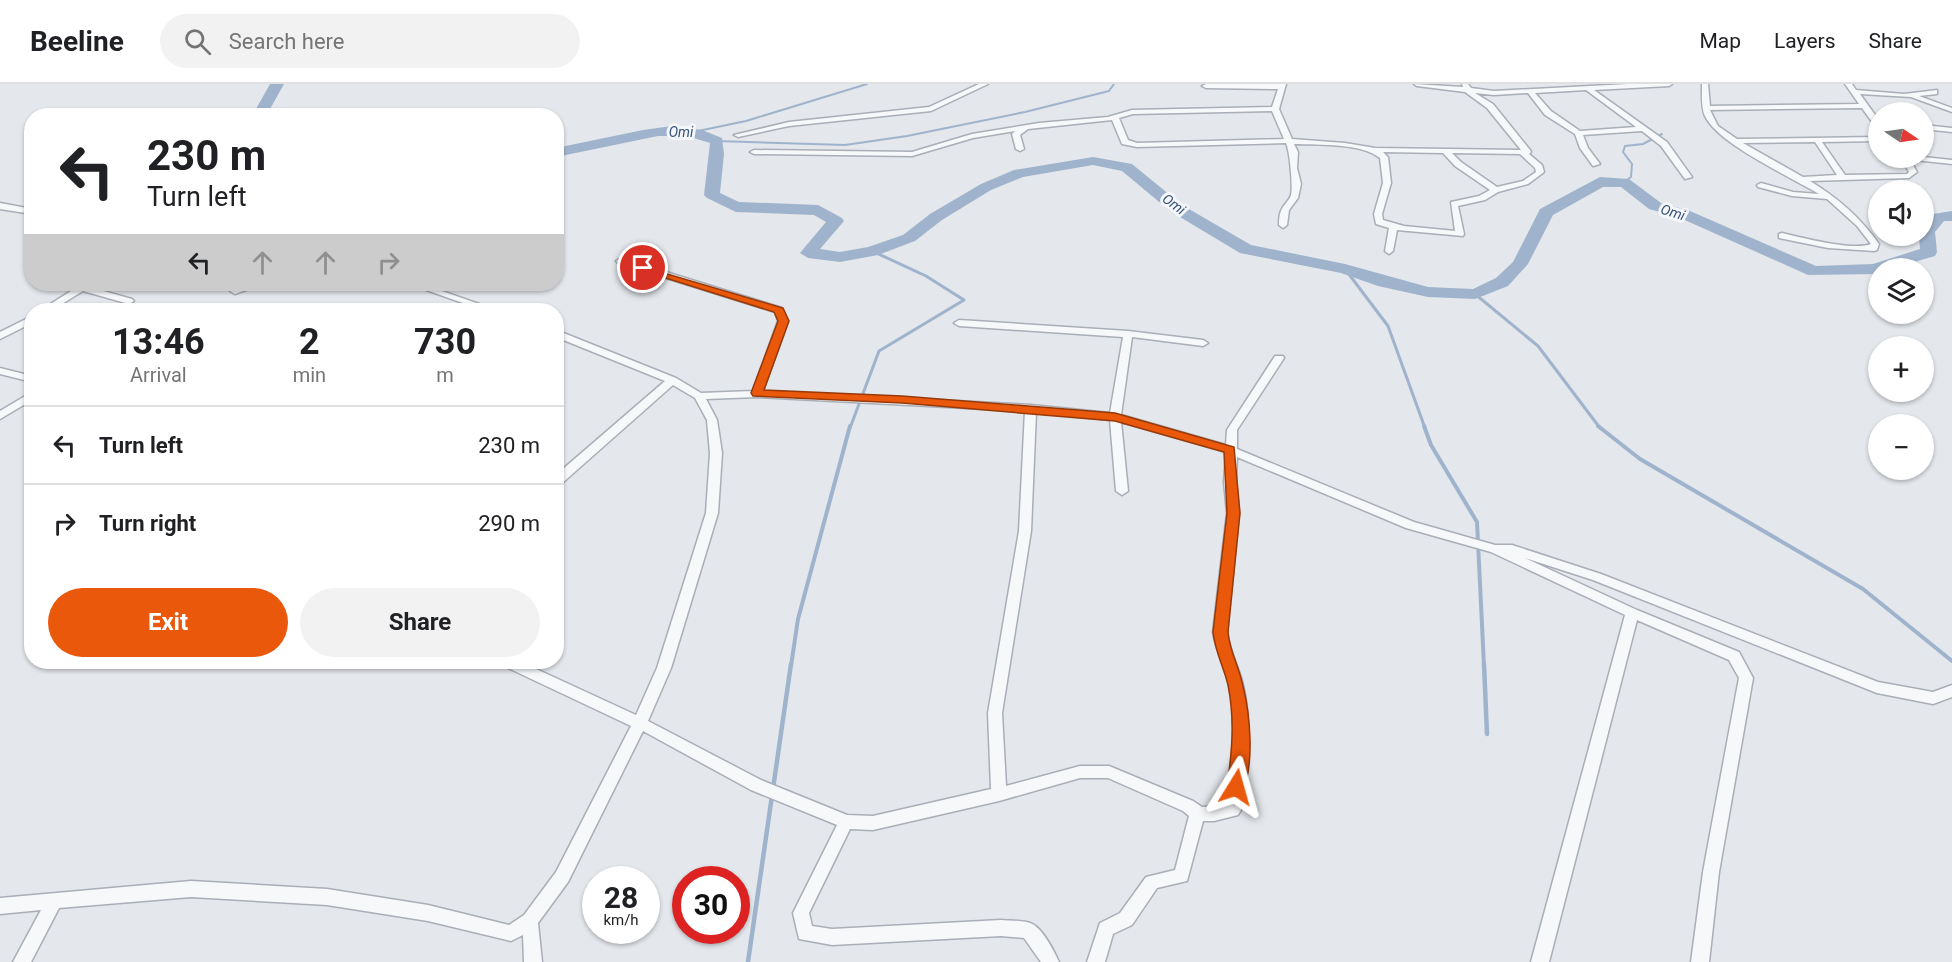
<!DOCTYPE html>
<html lang="en">
<head>
<meta charset="utf-8">
<style>
  :root { --surface:#fff; --page:#f2f2f2; --text:#202124; --muted:#757577; --line:#e0e0e0; --accent:#ea580c }
  body { margin:0; font-family:Roboto,sans-serif; background:var(--page); color:var(--text); height:100vh; display:flex; flex-direction:column; font-size:22px; white-space:nowrap }
  * { box-sizing:border-box; margin:0 }
  p { font-size:20px; color:var(--muted) }
  .icon { flex:none; width:33px; height:33px; fill:none; stroke:currentColor; stroke-width:2; stroke-linecap:round; stroke-linejoin:round }
  .map { position:relative; flex:1; overflow:hidden }
  .details { position:absolute; left:24px; top:219px; width:540px; height:366px; display:flex; flex-direction:column; background:var(--surface); border-radius:24px; box-shadow:0 2px 4px #0004 }
  .details>* { flex:none }
  .top-card { position:absolute; left:24px; top:24px; width:540px; height:183px; border-radius:24px; box-shadow:0 2px 4px #0004; background:#fff; color:var(--text); overflow:hidden }
  .needle { width:39px; rotate:103deg }
  .fabs { position:absolute; left:1868px; top:18px; display:grid; gap:12px }
  .fabs a { display:grid; place-items:center; width:66px; height:66px; border-radius:50%; background:var(--surface); box-shadow:0 2px 4px #0004; font-size:30px }
  .speed { position:absolute; left:582px; top:782px; display:flex; gap:12px; font-size:30px; font-weight:700; text-align:center }
  .speed>* { display:grid; place-content:center; width:78px; height:78px; border-radius:50%; background:var(--surface); box-shadow:0 2px 4px #0004; line-height:1 }
  .speed small { font-size:15px; font-weight:400 }
  .speed .limit { border:9px solid #d22; background:#fff; color:#111 }
  .pin { position:absolute; display:grid; place-items:center; width:51px; height:51px; color:#fff; margin:-26px; border:3px solid #fff; border-radius:50%; box-shadow:0 2px 6px #0007 }
  .me { position:absolute; width:66px; margin:-33px; rotate:8deg; stroke-linejoin:round; filter:drop-shadow(0 0 4px #0008) }
  .turn { display:flex; align-items:center; gap:21px; height:126px; padding:0 24px; font-size:27px }
  .turn .icon { width:78px; height:78px; stroke-width:2.5 }
  .turn b { display:block; font-size:42px; line-height:51px }
  .lanes { display:flex; align-items:center; height:57px; padding:0 24px; background:#0003; justify-content:center; gap:30px; direction:ltr }
  .lanes .off { opacity:.35 }
  .eta { display:flex; justify-content:space-evenly; align-items:center; height:102px; text-align:center }
  .eta b { font-size:36px; font-weight:700; line-height:42px }
  .button { display:flex; gap:12px; margin-top:auto; padding:12px 24px }
  .button a { flex:1; height:69px; border-radius:36px; background:var(--accent); color:#fff; font-size:24px; font-weight:700; line-height:69px; text-align:center }
  .button a+a { background:var(--page); color:var(--text) }
  ul { padding:0; list-style:none }
  li { display:flex; align-items:center; gap:18px; height:78px; padding:0 24px; border-top:2px solid var(--line) }
  li div { flex:1 }
  li b { display:block; font-size:22px }
  li em { font-style:normal }
  header { display:flex; align-items:center; gap:36px; box-sizing:border-box; height:84px; padding:0 30px; background:var(--surface); border-bottom:2px solid var(--line) }
  header strong { font-size:28px }
  nav { display:flex; gap:33px; margin-inline-start:auto; font-size:21px }
  .search { width:420px; height:54px; background:var(--page); display:flex; align-items:center; gap:15px; box-sizing:border-box; padding:0 21px; border-radius:33px; color:var(--muted); font-size:22px }
  .map>svg:first-child { display:block }
</style>
</head>
<body>
<header>
<strong>Beeline</strong>
<div class="search"><svg class="icon" aria-label="search" viewBox="0 0 24 24"><circle cx="10" cy="10" r="6"/><path d="M15 15l6 6"/></svg>Search here</div>
<nav><a>Map</a><a>Layers</a><a>Share</a></nav>
</header>
<div class="map">
<svg width="1952" height="878" viewBox="0 0 1952 878">
  <rect width="100%" height="100%" fill="#e4e7ec"/>
  <g fill="none" stroke-linecap="round" stroke-linejoin="round">
    <g stroke="#9fb4cc" stroke-width="2">
      <path d="M 698,47 L 746,37 L 867,0"/>
      <path d="M 717,57 L 845,61 L 907,52 L 1025,28 L 1109,7 L 1114,0"/>
      <path d="M 1624,98 L 1631,93 L 1632,80 L 1623,68 L 1625,62 L 1643,60 L 1662,50"/>
    </g>
    <g stroke="#9fb4cc" stroke-width="3">
      <path d="M 1345,185 L 1388,242 L 1425,344"/>
      <path d="M 1475,210 L 1538,262 L 1600,344"/>
      <path d="M 850,344 L 879,267 L 964,216 L 926,192 L 872,167"/>
    </g>
    <g stroke="#9fb4cc" stroke-width="4">
      <path d="M 1424,342 L 1431,361 L 1477,438 L 1484,582"/>
      <path d="M 1598,342 L 1640,375 L 1863,505 L 1952,577"/>
      <path d="M 791,582 L 798,535 L 850,342"/>
    </g>
    <g stroke="#9fb4cc" stroke-width="4.5">
      <path d="M 1484,580 L 1487,650"/>
      <path d="M 748,878 L 791,580"/>
    </g>
    <g fill="#9fb4cc" fill-rule="evenodd">
      <path d="M 270,0 L 284,0 L 270,25 L 274,32 L 260,32 L 256,25 Z"/>
      <path d="M 672,42 L 702,46 L 722,54 L 724,70 L 720,109 L 739,118 L 818,121 L 842,134 L 844,137 L 820,165 L 840,168 L 868,163 L 903,151 L 930,130 L 981,100 L 1014,86 L 1093,73 L 1132,80 L 1182,121 L 1251,161 L 1345,180 L 1428,203 L 1473,205 L 1496,194 L 1513,178 L 1540,125 L 1600,93 L 1629,95 L 1661,119 L 1690,127 L 1816,182 L 1873,180 L 1920,165 L 1919,152 L 1923,152 L 1923,142 L 1933,130 L 1952,127 L 1952,137 L 1944,137 L 1935,148 L 1937,168 L 1935,172 L 1894,184 L 1878,184 L 1878,190 L 1808,191 L 1678,133 L 1649,125 L 1621,103 L 1603,103 L 1553,131 L 1528,180 L 1508,202 L 1475,215 L 1428,213 L 1378,202 L 1341,189 L 1240,169 L 1170,127 L 1122,87 L 1093,81 L 1023,93 L 991,106 L 942,136 L 915,157 L 878,171 L 840,178 L 808,174 L 800,169 L 826,138 L 814,131 L 736,128 L 707,114 L 704,111 L 710,59 L 687,52 L 658,52 L 556,73 L 556,64 L 643,46 Z"/>
    </g>
    <defs>
      <g id="minor">
        <path d="M 979,0 L 988,0 L 931,27 L 789,42 L 738,53 L 734,51 L 789,38 L 929,23 Z"/>
        <path d="M 1206,0 L 1286,0 L 1279,25 L 1292,55 L 1345,59 L 1375,64 L 1521,66 L 1487,24 L 1465,8 L 1417,2 L 1414,0 L 1463,3 L 1462,0 L 1468,0 L 1471,4 L 1494,7 L 1628,0 L 1672,0 L 1669,2 L 1594,6 L 1667,58 L 1692,93 L 1685,95 L 1661,62 L 1642,47 L 1583,51 L 1588,64 L 1600,80 L 1593,82 L 1580,64 L 1575,50 L 1545,31 L 1528,9 L 1494,11 L 1475,9 L 1493,20 L 1530,66 L 1531,68 L 1529,70 L 1542,81 L 1544,88 L 1528,100 L 1498,108 L 1485,116 L 1458,122 L 1464,150 L 1463,152 L 1397,146 L 1393,167 L 1389,170 L 1385,167 L 1389,144 L 1376,140 L 1374,130 L 1383,99 L 1380,74 C 1362,59 1318,61 1294,60 L 1298,68 L 1297,84 L 1301,100 L 1298,114 L 1289,126 L 1287,141 L 1283,144 L 1279,141 C 1279,137 1279,131 1281,127 C 1283,121 1289,117 1291,111 C 1293,102 1290,68 1286,59 L 1137,63 L 1122,60 L 1112,36 L 1028,45 L 1020,51 L 1024,65 L 1020,67 L 1016,65 L 1012,50 L 1015,47 L 973,54 L 912,72 L 754,70 L 750,68 L 754,66 L 912,68 L 972,50 L 1039,39 L 1108,33 L 1132,26 L 1272,23 L 1278,5 L 1206,4 L 1202,2 ZM 1586,6 L 1636,43 L 1580,47 L 1551,27 L 1535,9 ZM 1272,27 L 1284,55 L 1137,59 L 1128,56 L 1119,34 L 1133,30 ZM 1383,68 L 1443,69 L 1455,82 L 1490,106 L 1479,112 L 1451,118 L 1455,147 L 1404,142 L 1383,136 L 1382,130 L 1391,99 L 1388,73 ZM 1452,69 L 1520,70 L 1535,84 L 1536,88 L 1523,97 L 1497,103 L 1461,78 Z"/>
        <path d="M 1702,0 L 1708,0 L 1710,22 L 1859,20 L 1845,0 L 1852,0 L 1856,6 L 1904,10 L 1937,6 L 1937,10 L 1919,12 L 1952,24 L 1952,28 L 1911,13 L 1860,10 L 1878,35 L 1878,42 L 1875,42 L 1862,24 L 1710,26 L 1718,42 L 1737,55 L 1878,53 L 1878,57 L 1822,58 L 1845,91 L 1907,90 L 1909,88 L 1901,74 L 1909,74 L 1917,88 L 1909,94 L 1810,97 C 1838,114 1860,133 1879,160 L 1877,166 L 1874,167 L 1828,164 L 1779,154 L 1779,150 L 1782,149 C 1803,154 1853,167 1871,160 L 1857,142 L 1827,115 L 1792,112 L 1758,103 L 1757,101 L 1761,99 L 1793,108 L 1819,110 C 1791,93 1718,60 1705,32 C 1701,24 1702,10 1702,0 ZM 1815,58 L 1837,91 L 1803,93 L 1743,59 Z"/>
        <path d="M 1923,41 L 1952,44 L 1952,48 L 1923,45 Z"/>
        <path d="M 1923,73 L 1952,76 L 1952,80 L 1915,76 L 1911,74 Z"/>
        <path d="M 0,119 L 32,125 L 32,130 L 0,125 Z"/>
        <path d="M 621,174 L 782,224 L 788,237 L 763,307 L 1031,321 L 1110,329 L 1123,253 L 959,242 L 954,239 L 959,236 L 1128,247 L 1203,256 L 1208,259 L 1203,262 L 1132,253 L 1121,331 L 1226,361 L 1227,346 L 1275,272 L 1283,272 L 1284,274 L 1237,346 L 1237,365 L 1414,438 L 1495,461 L 1512,461 L 1601,490 L 1878,598 L 1933,608 L 1952,601 L 1952,613 L 1933,620 L 1877,609 L 1593,496 L 1525,474 L 1637,526 L 1739,568 L 1753,594 L 1719,788 L 1709,878 L 1691,878 L 1703,788 L 1739,594 L 1729,576 L 1637,536 L 1549,878 L 1531,878 L 1625,531 L 1491,468 L 1406,444 L 1237,373 L 1236,398 L 1239,429 L 1227,548 C 1229,567 1239,583 1243,601 C 1253,642 1245,685 1241,726 L 1238,731 L 1214,737 L 1203,737 L 1187,797 L 1157,804 L 1132,841 L 1113,850 L 1105,878 L 1087,878 L 1100,839 L 1120,829 L 1146,793 L 1175,786 L 1189,732 L 1183,727 L 1108,694 L 1080,694 L 999,717 L 873,746 L 850,745 L 809,829 L 812,842 L 832,845 L 1001,836 C 1010,837 1022,836 1030,839 C 1042,843 1054,867 1059,878 L 1041,878 L 1024,854 L 1001,852 L 832,861 L 799,855 L 793,829 L 837,741 L 751,706 L 643,647 L 568,798 L 538,839 L 542,878 L 524,878 L 523,851 L 511,857 L 428,837 L 327,821 L 191,813 L 59,824 L 31,878 L 13,878 L 41,826 L 0,830 L 0,814 L 191,797 L 327,805 L 428,821 L 509,841 L 524,831 L 556,788 L 631,642 L 504,582 L 502,578 L 521,578 L 636,631 L 657,584 L 706,429 L 710,369 L 707,336 L 695,314 L 673,301 L 560,401 L 556,402 L 556,391 L 665,297 L 556,253 L 556,246 L 676,294 L 701,309 L 753,307 L 778,237 L 775,228 L 618,179 L 616,177 ZM 757,313 L 1025,327 L 1019,447 L 988,629 L 991,705 L 873,732 L 847,731 L 761,696 L 648,637 L 671,584 L 718,429 L 722,369 L 717,336 L 706,315 ZM 1036,328 L 1110,336 L 1116,407 L 1122,411 L 1128,407 L 1121,338 L 1226,368 L 1224,398 L 1227,429 L 1213,548 C 1216,567 1225,583 1229,601 C 1238,640 1231,682 1226,721 L 1202,723 L 1193,717 L 1109,682 L 1080,682 L 1006,702 L 1002,629 L 1031,447 Z"/>
        <path d="M 82,200 L 92,200 L 89,203 L 132,215 L 134,217 L 129,220 L 83,207 L 52,226 L 41,226 Z"/>
        <path d="M 250,200 L 263,200 L 235,210 L 230,207 Z"/>
        <path d="M 409,200 L 422,200 L 496,226 L 483,226 Z"/>
        <path d="M 32,232 L 32,239 L 0,255 L 0,248 Z"/>
        <path d="M 0,284 L 32,292 L 32,298 L 0,290 Z"/>
        <path d="M 32,308 L 32,316 L 0,335 L 0,327 Z"/>
      </g>
    </defs>
    <use href="#minor" stroke="#a9aeb7" stroke-width="3"/>
    <use href="#minor" fill="#f7f8fa" fill-rule="evenodd"/>
  </g>
  <path fill="#ea580c" stroke="#983908" stroke-width="1.5" d="M 640,182 L 783,224 L 789,237 L 764,306 L 902,312 L 1115,329 L 1234,363 L 1240,429 L 1228,548 C 1230,569 1239,582 1243,602 C 1250,630 1255,681 1242,708 L 1236,710 L 1230,708 L 1227,703 C 1232,668 1235,636 1228,601 C 1224,583 1215,568 1213,548 L 1227,429 L 1224,368 L 1115,337 L 902,319 L 753,312 L 751,309 L 778,237 L 774,228 L 640,186 Z"/>
  <g text-anchor="middle" stroke-width="6" stroke-linejoin="round" paint-order="stroke">
    <g font-size="14" font-style="italic" fill="#34527a" stroke="#f4f6f9">
      <text x="681" y="53">Omi</text>
      <text transform="translate(1174 120) rotate(36)" y="5">Omi</text>
      <text transform="translate(1673 128) rotate(17)" y="5">Omi</text>
    </g>
  </g>
</svg>
<div class="fabs">
<a><svg class="needle" viewBox="-14 -14 28 28"><path d="M0-13l5 13h-10z" fill="#e53935"/><path d="M0 13l5-13h-10z" fill="#757577"/></svg></a>
<a><svg class="icon" aria-label="sound" viewBox="0 0 24 24"><path d="M4 9h4l5-4v14l-5-4H4zM17 9q2 3 0 6"/></svg></a>
<a><svg class="icon" aria-label="layers" viewBox="0 0 24 24"><path d="M12 4l9 5-9 5-9-5zM3 14l9 5 9-5"/></svg></a>
<a>+</a>
<a>−</a>
</div>
<div class="speed"><div>28<small>km/h</small></div><div class="limit">30</div></div>
<div class="pin" style="left:643px;top:184px;background:#d93025"><svg class="icon" aria-label="arrive" viewBox="0 0 24 24"><path d="M6 21V4h12l-3 4 3 4H6"/></svg></div>
<svg class="me" style="left:1236px;top:703px" viewBox="-20 -20 40 40"><path d="M0-17L14 15 0 8-14 15z" fill="#ea580c" stroke="#fff" stroke-width="4"/></svg>
<div class="top-card">
<div class="turn"><svg class="icon" aria-label="left" viewBox="0 0 24 24"><path d="M17 20v-9H6M10 6l-5 5 5 5"/></svg><div><b>230 m</b>Turn left</div></div>
<div class="lanes"><svg class="icon" aria-label="left" viewBox="0 0 24 24"><path d="M17 20v-9H6M10 6l-5 5 5 5"/></svg><svg class="icon off" aria-label="ahead" viewBox="0 0 24 24"><path d="M12 20V5M6 11l6-6 6 6"/></svg><svg class="icon off" aria-label="ahead" viewBox="0 0 24 24"><path d="M12 20V5M6 11l6-6 6 6"/></svg><svg class="icon off" aria-label="right" viewBox="0 0 24 24"><path d="M7 20v-9h11M14 6l5 5-5 5"/></svg></div>
</div>
<section class="details">
<div class="eta">
<div><b>13:46</b><p>Arrival</p></div>
<div><b>2</b><p>min</p></div>
<div><b>730</b><p>m</p></div>
</div>
<ul>
<li><svg class="icon" aria-label="left" viewBox="0 0 24 24"><path d="M17 20v-9H6M10 6l-5 5 5 5"/></svg><div><b>Turn left</b></div><em>230 m</em></li>
<li><svg class="icon" aria-label="right" viewBox="0 0 24 24"><path d="M7 20v-9h11M14 6l5 5-5 5"/></svg><div><b>Turn right</b></div><em>290 m</em></li>
</ul>
<div class="button"><a>Exit</a><a>Share</a></div>
</section>
</div>
</body>
</html>
